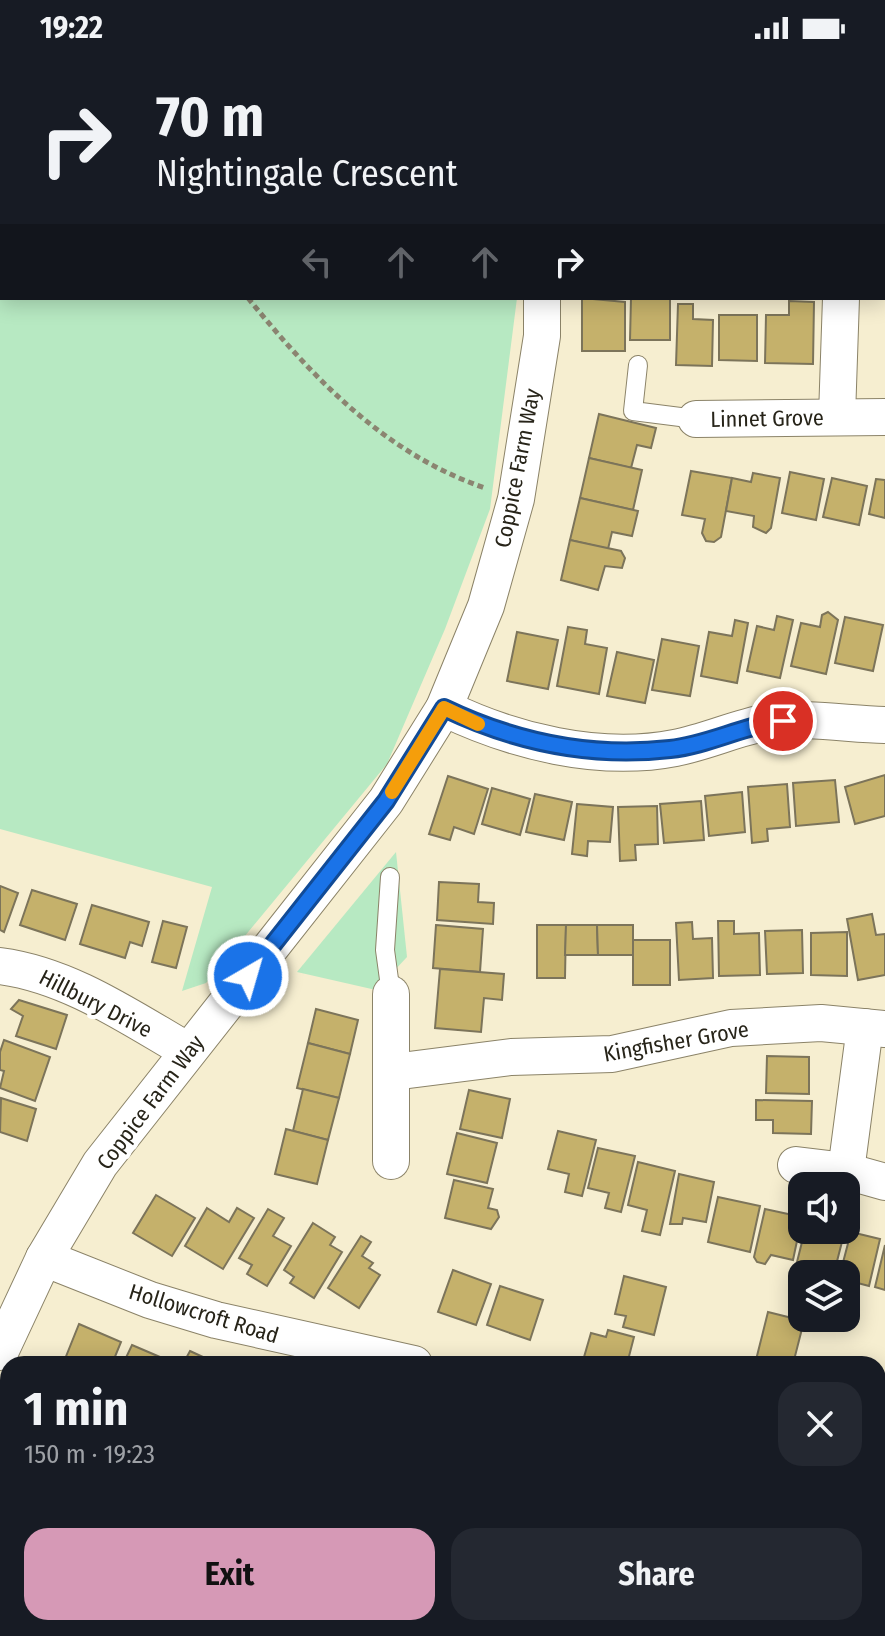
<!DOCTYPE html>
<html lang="en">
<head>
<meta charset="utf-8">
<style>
  :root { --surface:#171b24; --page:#242831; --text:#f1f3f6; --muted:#9ea1a6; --accent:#d699b6 }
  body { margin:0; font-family:"Fira Sans Condensed",sans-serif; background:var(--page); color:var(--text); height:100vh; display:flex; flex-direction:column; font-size:30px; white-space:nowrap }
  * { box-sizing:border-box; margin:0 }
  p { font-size:26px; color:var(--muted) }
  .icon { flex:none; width:44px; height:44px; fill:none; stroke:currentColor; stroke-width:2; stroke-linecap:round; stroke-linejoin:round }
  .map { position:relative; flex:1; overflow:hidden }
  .panel { position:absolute; left:0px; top:1300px; width:886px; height:280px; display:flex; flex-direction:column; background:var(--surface); border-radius:24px 24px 0 0; box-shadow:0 4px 20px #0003 }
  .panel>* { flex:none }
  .top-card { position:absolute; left:0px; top:0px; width:886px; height:244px; box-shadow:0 4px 20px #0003; background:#171b24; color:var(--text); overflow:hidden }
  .tools { position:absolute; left:788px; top:1116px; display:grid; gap:16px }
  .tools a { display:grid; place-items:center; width:72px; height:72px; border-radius:16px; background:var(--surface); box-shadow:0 4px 20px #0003; font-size:40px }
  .pin { position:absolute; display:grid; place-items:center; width:68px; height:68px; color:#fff; margin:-34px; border:4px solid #fff; border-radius:50%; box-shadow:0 2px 8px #0007 }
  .me { position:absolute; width:88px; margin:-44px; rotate:38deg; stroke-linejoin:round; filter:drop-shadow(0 0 6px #0008) }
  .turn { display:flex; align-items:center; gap:28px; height:168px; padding:0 24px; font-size:36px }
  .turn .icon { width:104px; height:104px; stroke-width:2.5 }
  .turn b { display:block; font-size:56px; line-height:68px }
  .lanes { display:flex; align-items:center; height:76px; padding:0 24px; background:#0003; justify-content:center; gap:40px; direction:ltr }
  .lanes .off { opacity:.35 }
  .round { display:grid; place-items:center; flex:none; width:84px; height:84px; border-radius:24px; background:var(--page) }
  .overview { display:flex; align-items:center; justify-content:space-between; height:136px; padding:0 24px }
  h1 { font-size:48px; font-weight:700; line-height:60px }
  .button { display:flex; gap:16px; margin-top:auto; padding:16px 24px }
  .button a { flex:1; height:92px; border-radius:24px; background:var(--accent); color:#111; font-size:32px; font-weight:700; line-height:92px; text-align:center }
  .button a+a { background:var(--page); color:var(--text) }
  .status { display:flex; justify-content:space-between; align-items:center; height:56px; padding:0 40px; background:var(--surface); direction:ltr }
  .status svg { height:22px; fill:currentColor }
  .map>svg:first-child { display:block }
</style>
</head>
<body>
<div class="status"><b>19:22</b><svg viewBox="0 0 49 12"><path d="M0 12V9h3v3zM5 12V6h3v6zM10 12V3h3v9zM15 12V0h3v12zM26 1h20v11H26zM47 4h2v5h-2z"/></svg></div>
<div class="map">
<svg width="885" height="1580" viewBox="0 0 885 1580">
  <rect width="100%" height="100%" fill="#f6eed0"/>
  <g fill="#b7e9c2">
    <path d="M 0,0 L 507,0 L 2,2 L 2,242 L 517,242 L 490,453 L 445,573 L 387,708 L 206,927 L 182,935 L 212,831 L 0,773 Z"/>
    <path d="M 396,796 L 407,901 L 376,934 L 297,916 Z"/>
  </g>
  <g fill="#c5b16b" stroke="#7c745a" stroke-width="2">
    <path d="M 582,242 L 625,246 L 625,295 L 582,295 Z"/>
    <path d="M 631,242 L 670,242 L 670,284 L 630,284 Z"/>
    <path d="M 789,245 L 814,246 L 813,308 L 765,307 L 766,259 L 789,259 Z"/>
    <path d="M 678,248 L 693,248 L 693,263 L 713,264 L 712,310 L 676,309 Z"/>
    <path d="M 719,259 L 757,259 L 757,305 L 719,304 Z"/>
    <path d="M 599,358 L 656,372 L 651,392 L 637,389 L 631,412 L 589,402 Z"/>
    <path d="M 589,402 L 642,414 L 633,454 L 580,442 Z"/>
    <path d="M 691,415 L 732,422 L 721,481 L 714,486 L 706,485 L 702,477 L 705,463 L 682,459 Z"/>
    <path d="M 790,416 L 824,423 L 816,464 L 782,457 Z"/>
    <path d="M 753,417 L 780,422 L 771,472 L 766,477 L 753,471 L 754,460 L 726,455 L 732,422 L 751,426 Z"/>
    <path d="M 832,422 L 867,430 L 859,469 L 823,461 Z"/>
    <path d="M 876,423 L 885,424 L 885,462 L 869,458 Z"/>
    <path d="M 580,442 L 638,455 L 632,480 L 612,476 L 608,493 L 570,484 Z"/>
    <path d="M 570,484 L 621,495 L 625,502 L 622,512 L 605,510 L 598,534 L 561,524 Z"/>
    <path d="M 828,556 L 838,564 L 826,618 L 791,610 L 801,567 L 820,571 L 822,559 Z"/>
    <path d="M 777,560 L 793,564 L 780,622 L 747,615 L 757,570 L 774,574 Z"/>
    <path d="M 845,561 L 883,569 L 873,615 L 835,607 Z"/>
    <path d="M 735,564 L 748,567 L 737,627 L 701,620 L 709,576 L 732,580 Z"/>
    <path d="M 568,571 L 587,574 L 585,588 L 607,592 L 599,638 L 557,630 Z"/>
    <path d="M 517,576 L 558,584 L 548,633 L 507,625 Z"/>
    <path d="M 662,583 L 699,590 L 690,640 L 652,634 Z"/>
    <path d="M 617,596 L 654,604 L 645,647 L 607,640 Z"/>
    <path d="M 885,719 L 885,760 L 855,768 L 845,731 Z"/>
    <path d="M 448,720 L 488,733 L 474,778 L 454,771 L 450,784 L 429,778 Z"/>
    <path d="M 835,724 L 839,766 L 796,770 L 793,727 Z"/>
    <path d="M 787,728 L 790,771 L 767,773 L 768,785 L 752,787 L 748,731 Z"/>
    <path d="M 492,732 L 530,743 L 520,779 L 482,768 Z"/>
    <path d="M 742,736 L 745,776 L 709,780 L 705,740 Z"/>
    <path d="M 535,738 L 572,746 L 564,784 L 526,776 Z"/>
    <path d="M 701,745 L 704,784 L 664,787 L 660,748 Z"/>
    <path d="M 577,748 L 613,751 L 610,786 L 588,785 L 587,800 L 572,798 Z"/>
    <path d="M 657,750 L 658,788 L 635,789 L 636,804 L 620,805 L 618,751 Z"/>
    <path d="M 439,826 L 479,828 L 478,846 L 494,847 L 493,868 L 437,864 Z"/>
    <path d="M 0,830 L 18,837 L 4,876 L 0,874 Z"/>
    <path d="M 32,834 L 77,848 L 65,884 L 20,869 Z"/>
    <path d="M 92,849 L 149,866 L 142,890 L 130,886 L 125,902 L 80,888 Z"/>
    <path d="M 872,858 L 876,879 L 885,878 L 885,919 L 858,924 L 847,863 Z"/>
    <path d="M 163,865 L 187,871 L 176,912 L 152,906 Z"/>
    <path d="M 718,865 L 734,865 L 734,878 L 759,877 L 760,919 L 719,920 Z"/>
    <path d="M 692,866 L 693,883 L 712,882 L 713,922 L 679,924 L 676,867 Z"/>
    <path d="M 436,869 L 483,873 L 480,916 L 433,912 Z"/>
    <path d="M 537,869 L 566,869 L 565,922 L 537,922 Z"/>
    <path d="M 566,869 L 597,869 L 598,899 L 565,899 Z"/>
    <path d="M 597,869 L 633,869 L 633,899 L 598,899 Z"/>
    <path d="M 802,874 L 803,917 L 767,918 L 765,875 Z"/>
    <path d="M 847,876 L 847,920 L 811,919 L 811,877 Z"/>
    <rect x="633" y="884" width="37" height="45"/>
    <path d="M 440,913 L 504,918 L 502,944 L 484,942 L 481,976 L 435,972 Z"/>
    <path d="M 19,944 L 67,959 L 56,993 L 16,980 L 23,960 L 11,953 Z"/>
    <path d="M 316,953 L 358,964 L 350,998 L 308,987 Z"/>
    <path d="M 4,984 L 50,1001 L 35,1045 L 0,1032 L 4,1015 L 0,1014 L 0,996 Z"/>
    <path d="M 308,987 L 350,998 L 339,1042 L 297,1032 Z"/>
    <path d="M 767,1000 L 809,1001 L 809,1038 L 766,1037 Z"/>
    <path d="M 303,1033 L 339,1042 L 328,1084 L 293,1075 Z"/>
    <path d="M 469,1034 L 510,1043 L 502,1082 L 460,1073 Z"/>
    <path d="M 1,1042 L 36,1053 L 27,1085 L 0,1076 Z"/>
    <path d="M 756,1044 L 812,1045 L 811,1078 L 773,1077 L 773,1064 L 756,1064 Z"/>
    <path d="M 286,1073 L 328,1084 L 317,1128 L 275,1118 Z"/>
    <path d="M 558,1075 L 596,1084 L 582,1140 L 565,1136 L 569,1118 L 548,1113 Z"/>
    <path d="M 457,1077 L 497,1087 L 487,1127 L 447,1118 Z"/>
    <path d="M 598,1092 L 635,1100 L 621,1156 L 605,1152 L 609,1137 L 588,1132 Z"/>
    <path d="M 638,1106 L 675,1115 L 660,1179 L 642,1175 L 647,1154 L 628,1149 Z"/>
    <path d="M 679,1118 L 714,1126 L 706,1166 L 683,1162 L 682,1168 L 670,1168 Z"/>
    <path d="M 454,1124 L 493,1133 L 488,1152 L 497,1154 L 499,1161 L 491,1173 L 445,1162 Z"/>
    <path d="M 156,1139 L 195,1162 L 172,1200 L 133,1177 Z"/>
    <path d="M 718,1141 L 760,1150 L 750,1196 L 708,1186 Z"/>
    <path d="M 207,1152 L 229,1166 L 237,1152 L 254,1162 L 223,1213 L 185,1190 Z"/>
    <path d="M 268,1153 L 284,1162 L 273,1180 L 291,1190 L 267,1230 L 247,1218 L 252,1209 L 239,1202 Z"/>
    <path d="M 765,1153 L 802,1161 L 793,1204 L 771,1199 L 765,1208 L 757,1206 L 754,1201 Z"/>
    <path d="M 313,1167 L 335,1181 L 330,1189 L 342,1196 L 314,1242 L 290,1227 L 294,1221 L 284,1214 Z"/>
    <path d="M 805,1174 L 845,1174 L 834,1217 L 812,1212 L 810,1218 L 802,1218 L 802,1224 L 793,1222 Z"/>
    <path d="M 851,1176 L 880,1183 L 869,1230 L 846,1224 L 846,1218 L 840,1218 Z"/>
    <path d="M 361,1180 L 371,1186 L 362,1200 L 373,1207 L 369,1212 L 380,1219 L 359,1252 L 328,1232 Z"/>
    <path d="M 885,1189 L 885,1234 L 875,1231 Z"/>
    <path d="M 453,1214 L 491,1228 L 476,1269 L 438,1256 Z"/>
    <path d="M 624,1220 L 666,1231 L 654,1279 L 623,1271 L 626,1260 L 615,1258 Z"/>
    <path d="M 500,1230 L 543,1244 L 530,1284 L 487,1269 Z"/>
    <path d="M 768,1256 L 804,1265 L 793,1308 L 756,1304 Z"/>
    <path d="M 79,1268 L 121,1286 L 112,1308 L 63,1308 Z"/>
    <path d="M 608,1274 L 634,1281 L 627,1308 L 582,1308 L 591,1277 L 606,1281 Z"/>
    <path d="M 132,1289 L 174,1307 L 123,1308 Z"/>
    <path d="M 190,1295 L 218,1308 L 183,1308 Z"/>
    <path d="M 878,1400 L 885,1404 L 885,1456 L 882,1461 L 878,1459 Z"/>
    <path d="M 8,1542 L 8,1569 L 0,1565 Z"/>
    <path d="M 15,1572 L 49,1572 L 46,1580 L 33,1580 Z"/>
    <path d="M 455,1572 L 497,1572 L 494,1580 L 451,1580 Z"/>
  </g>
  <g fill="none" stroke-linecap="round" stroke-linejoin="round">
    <defs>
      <g id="lane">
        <path d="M 638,309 L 633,355 L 696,363"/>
        <path d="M 390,821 L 385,894 L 391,938"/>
      </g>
      <g id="street">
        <path d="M 531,0 L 531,2"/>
        <path d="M 848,2 L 848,0"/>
        <path d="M 837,360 L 841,242"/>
        <path d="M 696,363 L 885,361"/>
        <path d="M 444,652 C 512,685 598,707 675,692 C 707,686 738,671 769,666 C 807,661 847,668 885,669"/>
        <path d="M 0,910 C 69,919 129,961 188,995"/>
        <path d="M 393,1016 L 511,1001 L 612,998 L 731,972 L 821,967 L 885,973"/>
        <path d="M 391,1105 L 391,938"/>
        <path d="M 796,1109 L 846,1115 L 885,1126"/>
        <path d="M 846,1115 L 865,971"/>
        <path d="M 44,1202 L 150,1244 L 216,1264 L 414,1308"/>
        <path d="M 0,1296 L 44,1202 L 100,1108 L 386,745 L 444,652 L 486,550 L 516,443 L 542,280 L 542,242"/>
        <path d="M 878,1346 L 885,1354"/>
        <path d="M 410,1572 L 410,1580"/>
        <path d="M 109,1580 L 111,1572"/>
        <path d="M 789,1580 L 885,1572"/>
      </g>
    </defs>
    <use href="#lane" stroke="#8b8368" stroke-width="20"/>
    <use href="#street" stroke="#8b8368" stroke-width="38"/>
    <g stroke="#8b8571" stroke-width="5" stroke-dasharray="6 4" stroke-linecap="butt">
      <path d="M 44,0 L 46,2"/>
      <path d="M 248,242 C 313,322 385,398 485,432"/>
    </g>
    <use href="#lane" stroke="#fff" stroke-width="18"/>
    <use href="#street" stroke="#fff" stroke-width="36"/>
  </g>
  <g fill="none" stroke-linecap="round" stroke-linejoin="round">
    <defs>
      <path id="route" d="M 248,920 L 386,745 L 444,652 C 515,686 591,702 670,693 C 709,689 744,669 783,665"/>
    </defs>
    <use href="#route" stroke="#114b97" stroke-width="20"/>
    <use href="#route" stroke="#1a73e8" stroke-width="14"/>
    <path stroke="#f59e0b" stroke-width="14" d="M 392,736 L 444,652 L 478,668"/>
  </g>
  <g text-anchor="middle" stroke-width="8" stroke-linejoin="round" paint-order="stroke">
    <g font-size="22" fill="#272419" stroke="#fff">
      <text transform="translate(767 362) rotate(-1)" y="8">Linnet Grove</text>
      <text transform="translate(517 412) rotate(-79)" y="8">Coppice Farm Way</text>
      <text transform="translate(96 947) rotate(27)" y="8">Hillbury Drive</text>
      <text transform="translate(676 985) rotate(-10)" y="8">Kingfisher Grove</text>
      <text transform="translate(150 1046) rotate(-53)" y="8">Coppice Farm Way</text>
      <text transform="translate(204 1257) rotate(17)" y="8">Hollowcroft Road</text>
    </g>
  </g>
</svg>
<div class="tools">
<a><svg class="icon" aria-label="sound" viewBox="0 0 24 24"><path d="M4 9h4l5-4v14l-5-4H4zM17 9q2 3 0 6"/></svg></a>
<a><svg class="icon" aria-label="layers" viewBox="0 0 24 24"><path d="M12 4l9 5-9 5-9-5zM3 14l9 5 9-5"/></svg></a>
</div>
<div class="pin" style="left:783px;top:665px;background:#d93025"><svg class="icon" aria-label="arrive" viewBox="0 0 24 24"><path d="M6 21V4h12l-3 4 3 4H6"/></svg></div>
<svg class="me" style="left:248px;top:920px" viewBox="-20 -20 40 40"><circle r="17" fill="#1a73e8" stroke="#fff" stroke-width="3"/><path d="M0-11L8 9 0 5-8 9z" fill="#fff"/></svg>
<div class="top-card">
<div class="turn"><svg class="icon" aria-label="right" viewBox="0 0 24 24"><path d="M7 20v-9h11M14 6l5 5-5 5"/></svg><div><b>70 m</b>Nightingale Crescent</div></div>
<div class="lanes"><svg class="icon off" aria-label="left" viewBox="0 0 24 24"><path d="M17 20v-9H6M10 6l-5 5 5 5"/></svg><svg class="icon off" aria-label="ahead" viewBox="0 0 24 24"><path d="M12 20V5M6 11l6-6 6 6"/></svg><svg class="icon off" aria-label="ahead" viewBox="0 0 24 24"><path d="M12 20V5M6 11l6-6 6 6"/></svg><svg class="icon" aria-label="right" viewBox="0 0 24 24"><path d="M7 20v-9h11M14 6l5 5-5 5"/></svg></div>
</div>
<section class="panel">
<div class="overview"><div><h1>1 min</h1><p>150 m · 19:23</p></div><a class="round"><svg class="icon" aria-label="close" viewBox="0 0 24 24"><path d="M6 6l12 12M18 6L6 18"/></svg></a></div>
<div class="button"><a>Exit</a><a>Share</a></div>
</section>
</div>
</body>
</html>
